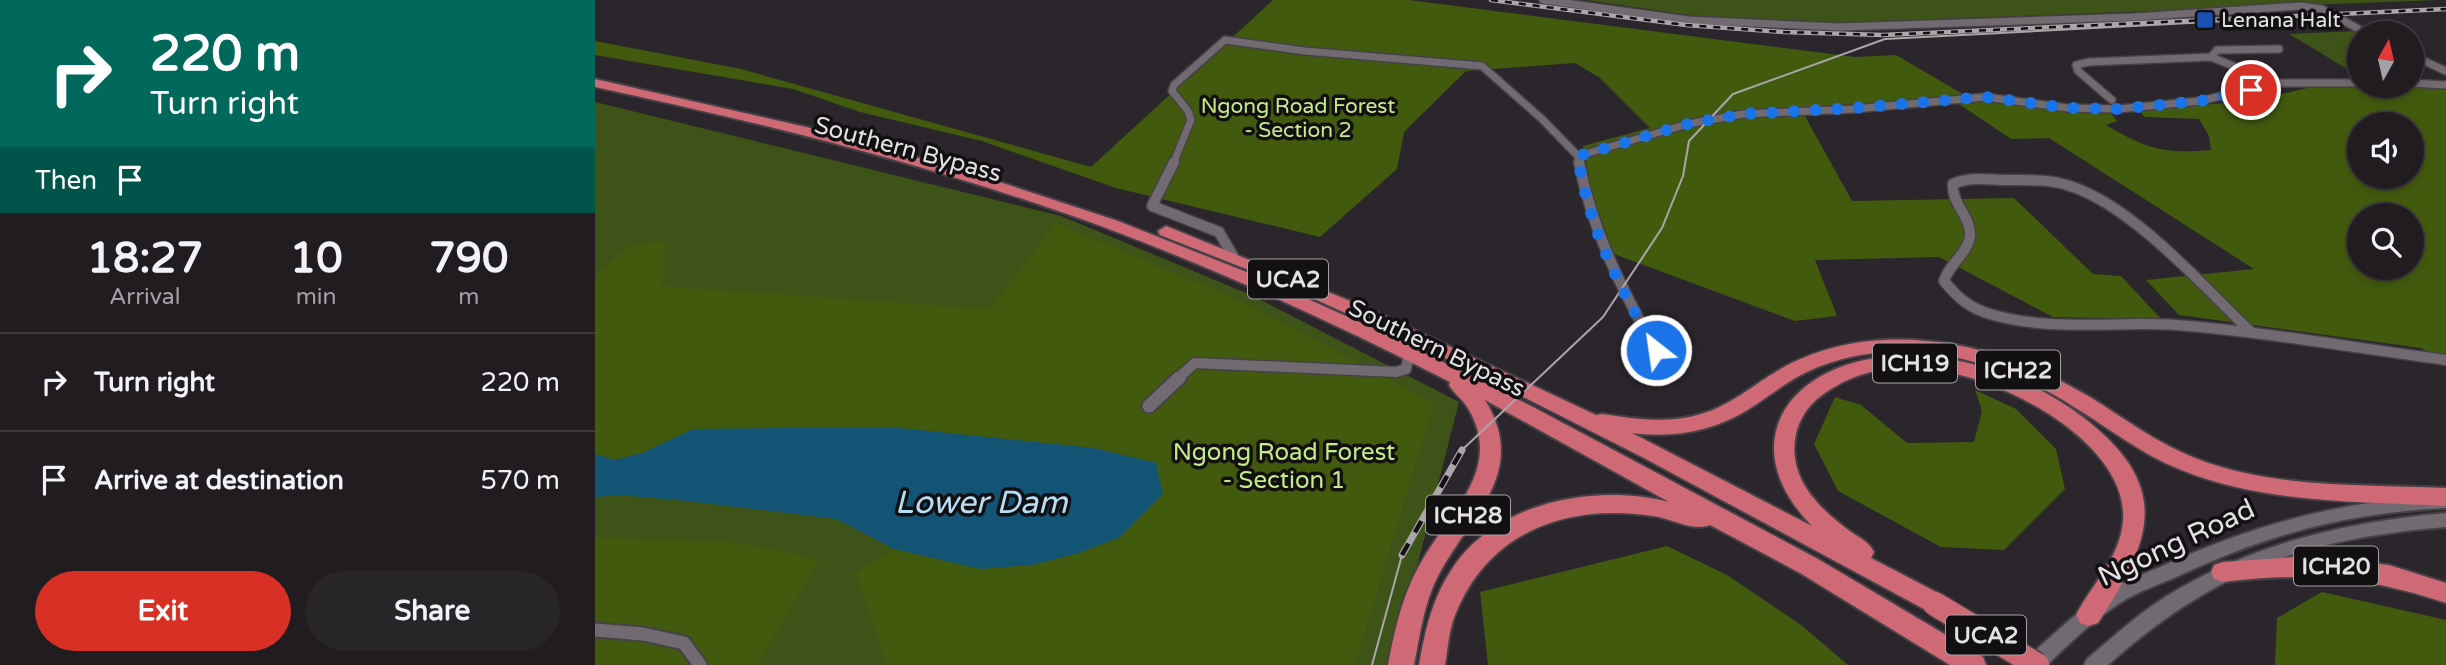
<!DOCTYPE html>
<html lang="en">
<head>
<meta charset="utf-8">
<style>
  :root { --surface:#201c20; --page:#282529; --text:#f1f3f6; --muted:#a2a1a5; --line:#3d3a3e; --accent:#d93025 }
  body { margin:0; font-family:"Varela Round",sans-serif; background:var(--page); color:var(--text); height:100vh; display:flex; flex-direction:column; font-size:26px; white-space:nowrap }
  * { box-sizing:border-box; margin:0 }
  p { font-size:23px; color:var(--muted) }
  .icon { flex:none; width:38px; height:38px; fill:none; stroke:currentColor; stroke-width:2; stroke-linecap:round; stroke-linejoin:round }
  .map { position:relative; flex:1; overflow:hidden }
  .drawer { display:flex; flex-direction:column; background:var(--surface); width:595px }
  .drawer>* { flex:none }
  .hud { background:#00695c; color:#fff; overflow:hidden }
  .needle { width:46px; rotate:8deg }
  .tools { position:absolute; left:1752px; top:21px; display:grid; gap:14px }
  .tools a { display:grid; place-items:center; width:77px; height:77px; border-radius:50%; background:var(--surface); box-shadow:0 4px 10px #0003,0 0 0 2px var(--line); font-size:35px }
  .pin { position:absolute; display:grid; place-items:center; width:60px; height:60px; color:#fff; margin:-30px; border:4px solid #fff; border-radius:50%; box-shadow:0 2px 7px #0007 }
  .me { position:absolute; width:77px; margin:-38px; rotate:330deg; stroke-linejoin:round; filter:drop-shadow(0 0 5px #0008) }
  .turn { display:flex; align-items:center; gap:24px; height:147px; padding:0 35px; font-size:32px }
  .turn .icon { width:91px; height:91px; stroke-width:2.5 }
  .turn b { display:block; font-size:49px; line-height:60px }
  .then { display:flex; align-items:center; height:66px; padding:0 35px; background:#0003; gap:14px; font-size:26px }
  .eta { display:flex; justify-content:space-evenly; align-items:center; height:119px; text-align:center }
  .eta b { font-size:42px; font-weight:700; line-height:49px }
  .button { display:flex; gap:14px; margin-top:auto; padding:14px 35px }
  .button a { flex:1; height:80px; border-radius:42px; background:var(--accent); color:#fff; font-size:28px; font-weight:700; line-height:80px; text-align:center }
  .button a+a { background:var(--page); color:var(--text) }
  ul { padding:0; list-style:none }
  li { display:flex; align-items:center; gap:21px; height:98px; padding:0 35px; border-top:2px solid var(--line) }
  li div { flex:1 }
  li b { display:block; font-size:26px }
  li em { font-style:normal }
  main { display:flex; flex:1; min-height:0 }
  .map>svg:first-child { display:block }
</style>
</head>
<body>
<main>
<section class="drawer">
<div class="hud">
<div class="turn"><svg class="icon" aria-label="right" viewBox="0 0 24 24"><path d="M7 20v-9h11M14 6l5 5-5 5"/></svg><div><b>220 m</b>Turn right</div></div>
<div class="then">Then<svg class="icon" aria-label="arrive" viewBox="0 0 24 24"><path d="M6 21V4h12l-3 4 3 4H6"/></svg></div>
</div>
<div class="eta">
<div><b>18:27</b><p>Arrival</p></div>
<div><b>10</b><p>min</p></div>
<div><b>790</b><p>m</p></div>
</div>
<ul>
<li><svg class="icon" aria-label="right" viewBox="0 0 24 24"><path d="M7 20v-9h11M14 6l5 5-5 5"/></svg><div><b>Turn right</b></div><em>220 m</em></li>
<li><svg class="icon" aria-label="arrive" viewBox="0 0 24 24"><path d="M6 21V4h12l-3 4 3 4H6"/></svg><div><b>Arrive at destination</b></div><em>570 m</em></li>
</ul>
<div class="button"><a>Exit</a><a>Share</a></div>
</section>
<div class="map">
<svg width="1851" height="665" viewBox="0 0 1851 665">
  <rect width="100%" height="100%" fill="#2b262b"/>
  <g fill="#3e5317">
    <path d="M 991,0 L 1845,0 L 1238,23 L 1121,19 Z"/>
    <path d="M 1761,31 L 1766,33 L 1764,76 L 1694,34 Z"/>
    <path d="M 0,102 L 466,216 L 656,295 L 864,402 L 797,665 L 0,665 Z"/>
  </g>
  <g fill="#425a0e" fill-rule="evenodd">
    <path d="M 678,0 L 814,0 L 1260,57 L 1301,55 L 1371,96 L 1515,112 L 1522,121 L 1511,125 C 1552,149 1568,154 1616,150 L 1614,136 L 1604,119 L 1550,117 L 1544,111 L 1661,100 L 1742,81 L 1764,86 L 1816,86 L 1817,81 L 1851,81 L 1851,362 L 1826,348 L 1584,315 L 1551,280 L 1659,269 L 1454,138 L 1416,139 L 1361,102 L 1206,109 L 1257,201 L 1419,198 L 1498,274 L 1526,276 L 1566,319 L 1458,317 L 1344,257 L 1220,260 L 1242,316 L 1200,321 L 1019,254 L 997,195 L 988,146 L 1055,128 L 1005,78 L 980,63 L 871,71 L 809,132 L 802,169 L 725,237 L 521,188 L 387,141 L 265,112 L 198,89 L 0,55 L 0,41 L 146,69 L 496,167 ZM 1764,124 L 1816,124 L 1816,177 L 1764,177 ZM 1764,215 L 1816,215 L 1816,268 L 1764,268 Z"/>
    <path d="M 461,223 L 647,302 L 839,403 L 760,665 L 292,665 L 261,573 L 299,549 L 385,569 L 561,463 L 499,448 L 295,427 L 98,429 L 47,453 L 19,460 L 0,454 L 0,276 L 34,246 L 71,241 L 67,286 L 395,309 Z"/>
    <path d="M 1380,390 L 1421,409 L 1461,449 L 1470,489 L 1409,550 L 1346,547 L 1243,491 L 1219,444 L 1240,397 L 1266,405 L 1312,443 L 1379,442 L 1387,411 Z"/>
    <path d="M 0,537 L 149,543 L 224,560 L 162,665 L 0,665 Z"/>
    <path d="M 1072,546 L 1132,575 L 1206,625 L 1253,665 L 893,665 L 885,592 Z"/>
    <path d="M 1727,592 L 1851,620 L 1851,665 L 1680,665 L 1682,618 Z"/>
  </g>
  <path fill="#135475" d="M 295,427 L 499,448 L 561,463 L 568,494 L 525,537 L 484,553 L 437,565 L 385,569 L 299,549 L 241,519 L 91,501 L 24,495 L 0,497 L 0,454 L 19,460 L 47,453 L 98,429 Z"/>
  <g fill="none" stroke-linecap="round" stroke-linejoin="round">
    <defs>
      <g id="street-far2">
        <path d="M 948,0 L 1094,20 L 1244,27 L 1539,17 L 1706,6 L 1727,9 L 1771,33"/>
        <path d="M 1816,55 L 1851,71"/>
        <path d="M 1616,57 L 1622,50 L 1684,49"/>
        <path d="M 1816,83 L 1851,85"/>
        <path d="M 1517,100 L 1483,71 L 1481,65 L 1494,62 L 1616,57 L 1680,83"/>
        <path d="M 578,164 L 596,120 L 593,111 L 577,91 L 579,85 L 630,40 L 710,51 L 887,66 L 947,119 L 983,156"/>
        <path d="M 984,164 L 983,156 L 1093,124 L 1148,114 L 1259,109 L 1390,97 L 1473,108 L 1523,109 L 1605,101 L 1680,83 L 1764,83"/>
      </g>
      <g id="street-far1">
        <path d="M 579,162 L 557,206 L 624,232 L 638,256"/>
        <path d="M 984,162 C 997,230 1027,290 1061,350"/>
        <path d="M 1657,333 C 1609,287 1538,206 1475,186 C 1455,179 1432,180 1411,180 C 1393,180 1375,176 1358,184 C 1356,204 1377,217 1375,237 C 1372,254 1354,264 1349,281 C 1362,297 1374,308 1395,314 C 1454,332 1520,321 1581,325 C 1671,332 1761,348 1851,360"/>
        <path d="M 582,379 L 600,363 L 801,372 L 811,369 L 814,354"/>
      </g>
      <g id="street">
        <path d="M 554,406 L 584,378"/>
        <path d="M 0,630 L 48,634 L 89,643 L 105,665"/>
      </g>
      <g id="secondary">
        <path d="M 1851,496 L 1851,508 C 1751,513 1674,534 1583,576 C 1564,585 1543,591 1525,603 C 1498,620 1475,643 1452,665 L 1428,665 L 1431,659 C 1458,635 1483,610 1514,591 C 1532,579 1553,573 1572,564 C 1664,523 1750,500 1851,496 Z"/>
        <path d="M 1851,513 L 1851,527 C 1709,539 1621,569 1513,665 L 1489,665 L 1492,659 C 1518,637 1543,614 1572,596 C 1658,543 1752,522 1851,513 Z"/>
      </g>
      <g id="highway">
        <path d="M 0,79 L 224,130 L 377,173 L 523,221 L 664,277 L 802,339 L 938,407 L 1223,559 L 1388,657 L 1391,665 L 1355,665 L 1205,573 L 1115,525 C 1097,532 1076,518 1058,516 C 974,503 895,530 861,613 C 854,628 853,648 850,665 L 824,665 C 830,631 837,599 857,569 C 900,502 1001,483 1074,502 L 890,400 C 935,473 874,516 843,576 C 829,603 825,635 819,665 L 793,665 C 800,628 808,592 828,559 C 855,512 908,469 874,410 C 869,400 859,394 854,385 L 855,382 C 743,325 629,272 511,228 C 345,167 173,124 0,87 Z"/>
        <path d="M 571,226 L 775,309 L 1001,415 L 1007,414 C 1039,419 1074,424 1106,414 C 1135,406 1158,385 1184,370 C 1228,344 1282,336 1332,341 C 1389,346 1446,368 1495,397 C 1530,419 1562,443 1600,458 C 1678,489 1769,484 1851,488 L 1851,506 C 1762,501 1668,504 1584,469 C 1546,454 1514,428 1479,407 C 1435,379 1384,358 1331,353 C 1290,349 1249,354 1212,372 C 1191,382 1173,397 1154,409 C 1118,432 1078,438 1037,433 L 1217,526 C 1134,441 1198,360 1302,356 C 1368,353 1437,378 1489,418 C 1578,487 1557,540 1503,623 L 1494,626 L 1485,623 L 1481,615 C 1497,584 1525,558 1528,521 C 1533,451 1434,395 1376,378 C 1353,371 1327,368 1303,369 C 1272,369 1244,381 1221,400 C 1202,417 1195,443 1202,468 C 1210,495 1234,516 1256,532 C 1265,538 1274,542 1279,552 L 1276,558 L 1349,596 L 1353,604 L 1349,612 L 1340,615 L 1049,458 L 859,362 L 664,274 L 565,235 L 563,231 Z"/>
        <path d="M 1714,556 L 1794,565 L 1851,583 L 1851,603 C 1770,576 1713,572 1628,582 L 1619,579 L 1616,572 L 1619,565 L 1628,562 Z"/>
      </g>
    </defs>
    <use href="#street-far2" stroke="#464146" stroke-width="10"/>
    <use href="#street-far1" stroke="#464146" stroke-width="13"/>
    <use href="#street" stroke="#464146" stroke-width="17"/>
    <use href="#secondary" stroke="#464146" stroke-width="4"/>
    <use href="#highway" stroke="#464146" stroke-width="4"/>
    <use href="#street-far2" stroke="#716b71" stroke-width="7"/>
    <use href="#street-far1" stroke="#716b71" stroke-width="10"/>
    <use href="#street" stroke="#716b71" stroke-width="13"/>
    <use href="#secondary" fill="#716b71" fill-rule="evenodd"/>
    <use href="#highway" fill="#cf6976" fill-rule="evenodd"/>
    <g stroke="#aaa6aa" stroke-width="2">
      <path d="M 867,450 L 1008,317 L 1067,228 L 1088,176 L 1094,141 L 1138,94 L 1290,39 L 1671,19 L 1703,15"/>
      <path d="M 777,665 L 807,555"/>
    </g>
    <defs>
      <path id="rail-far1" d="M 896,0 L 1091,25 L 1189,32 L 1288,35 L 1851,9"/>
      <path id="rail" d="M 807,555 L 867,450"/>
    </defs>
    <use href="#rail-far1" stroke="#aaa6aa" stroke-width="4.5"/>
    <use href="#rail" stroke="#aaa6aa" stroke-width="7"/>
    <use href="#rail-far1" stroke="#121012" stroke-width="2.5" stroke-dasharray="7" stroke-linecap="butt"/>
    <use href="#rail" stroke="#121012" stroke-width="4.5" stroke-dasharray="13" stroke-linecap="butt"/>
    <defs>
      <path id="highway-bridge" d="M 1340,604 L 1442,665"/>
    </defs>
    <use href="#highway-bridge" stroke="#464146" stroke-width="27" stroke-linecap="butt"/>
    <use href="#highway-bridge" stroke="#cf6976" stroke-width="24"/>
  </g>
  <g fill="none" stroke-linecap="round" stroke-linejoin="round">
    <path stroke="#1a73e8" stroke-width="12" stroke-dasharray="0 21.6" d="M 1061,350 C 1025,288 993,228 983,156 L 1093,124 L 1148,114 L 1259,108 L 1390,97 L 1473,108 L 1523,109 L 1605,101 L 1656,90"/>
  </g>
  <rect fill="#1a4fb4" stroke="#121012" stroke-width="2.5" x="1601" y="11" width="18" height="18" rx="3.5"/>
  <g text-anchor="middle" stroke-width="7" stroke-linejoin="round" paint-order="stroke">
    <g font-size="21" fill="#e4e1e4" stroke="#121012" text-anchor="start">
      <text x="1626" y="27">Lenana Halt</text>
    </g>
    <g font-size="21" fill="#c4eb88" stroke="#121012">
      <text x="703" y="113">Ngong Road Forest<tspan x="703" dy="24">- Section 2</tspan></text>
    </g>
    <g fill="#121012" stroke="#a5a2a5" stroke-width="2">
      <rect x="653" y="259.5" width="80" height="39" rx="5"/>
      <rect x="1278" y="343.5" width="84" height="39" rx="5"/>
      <rect x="1381" y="350.5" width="84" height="39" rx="5"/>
      <rect x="831" y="495.5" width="84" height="39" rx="5"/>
      <rect x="1699" y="546.5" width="84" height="39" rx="5"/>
      <rect x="1351" y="615.5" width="80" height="39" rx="5"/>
    </g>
    <g font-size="23" font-weight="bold" fill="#e4e1e4">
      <text x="693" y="287">UCA2</text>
      <text x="1320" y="371">ICH19</text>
      <text x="1423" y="378">ICH22</text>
      <text x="873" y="523">ICH28</text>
      <text x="1741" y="574">ICH20</text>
      <text x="1391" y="643">UCA2</text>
    </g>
    <g font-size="24" fill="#e4e1e4" stroke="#121012">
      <text transform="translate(313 149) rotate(15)" y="8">Southern Bypass</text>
      <text transform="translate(842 348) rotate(26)" y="8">Southern Bypass</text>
    </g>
    <g font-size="24" fill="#c4eb88" stroke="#121012">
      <text x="689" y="460">Ngong Road Forest<tspan x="689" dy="28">- Section 1</tspan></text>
    </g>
    <g font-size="28" fill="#e4e1e4" stroke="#121012">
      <text transform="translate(1581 542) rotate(-25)" y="10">Ngong Road</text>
    </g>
    <g font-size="32" font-style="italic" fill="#b7def7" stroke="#121012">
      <text x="386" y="513">Lower Dam</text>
    </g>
  </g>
</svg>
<div class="tools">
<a><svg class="needle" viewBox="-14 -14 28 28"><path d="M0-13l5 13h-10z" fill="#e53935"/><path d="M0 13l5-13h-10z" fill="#a2a1a5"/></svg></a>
<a><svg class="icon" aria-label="sound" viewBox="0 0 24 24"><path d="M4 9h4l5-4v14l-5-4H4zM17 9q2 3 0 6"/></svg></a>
<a><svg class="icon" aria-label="search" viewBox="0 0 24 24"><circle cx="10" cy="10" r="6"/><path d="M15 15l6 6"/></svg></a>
</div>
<div class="pin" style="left:1656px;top:90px;background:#d93025"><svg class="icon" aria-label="arrive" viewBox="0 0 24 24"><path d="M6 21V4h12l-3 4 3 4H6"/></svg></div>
<svg class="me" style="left:1061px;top:350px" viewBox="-20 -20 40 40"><circle r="17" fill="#1a73e8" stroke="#fff" stroke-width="3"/><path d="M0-11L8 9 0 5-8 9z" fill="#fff"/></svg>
</div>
</main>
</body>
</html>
